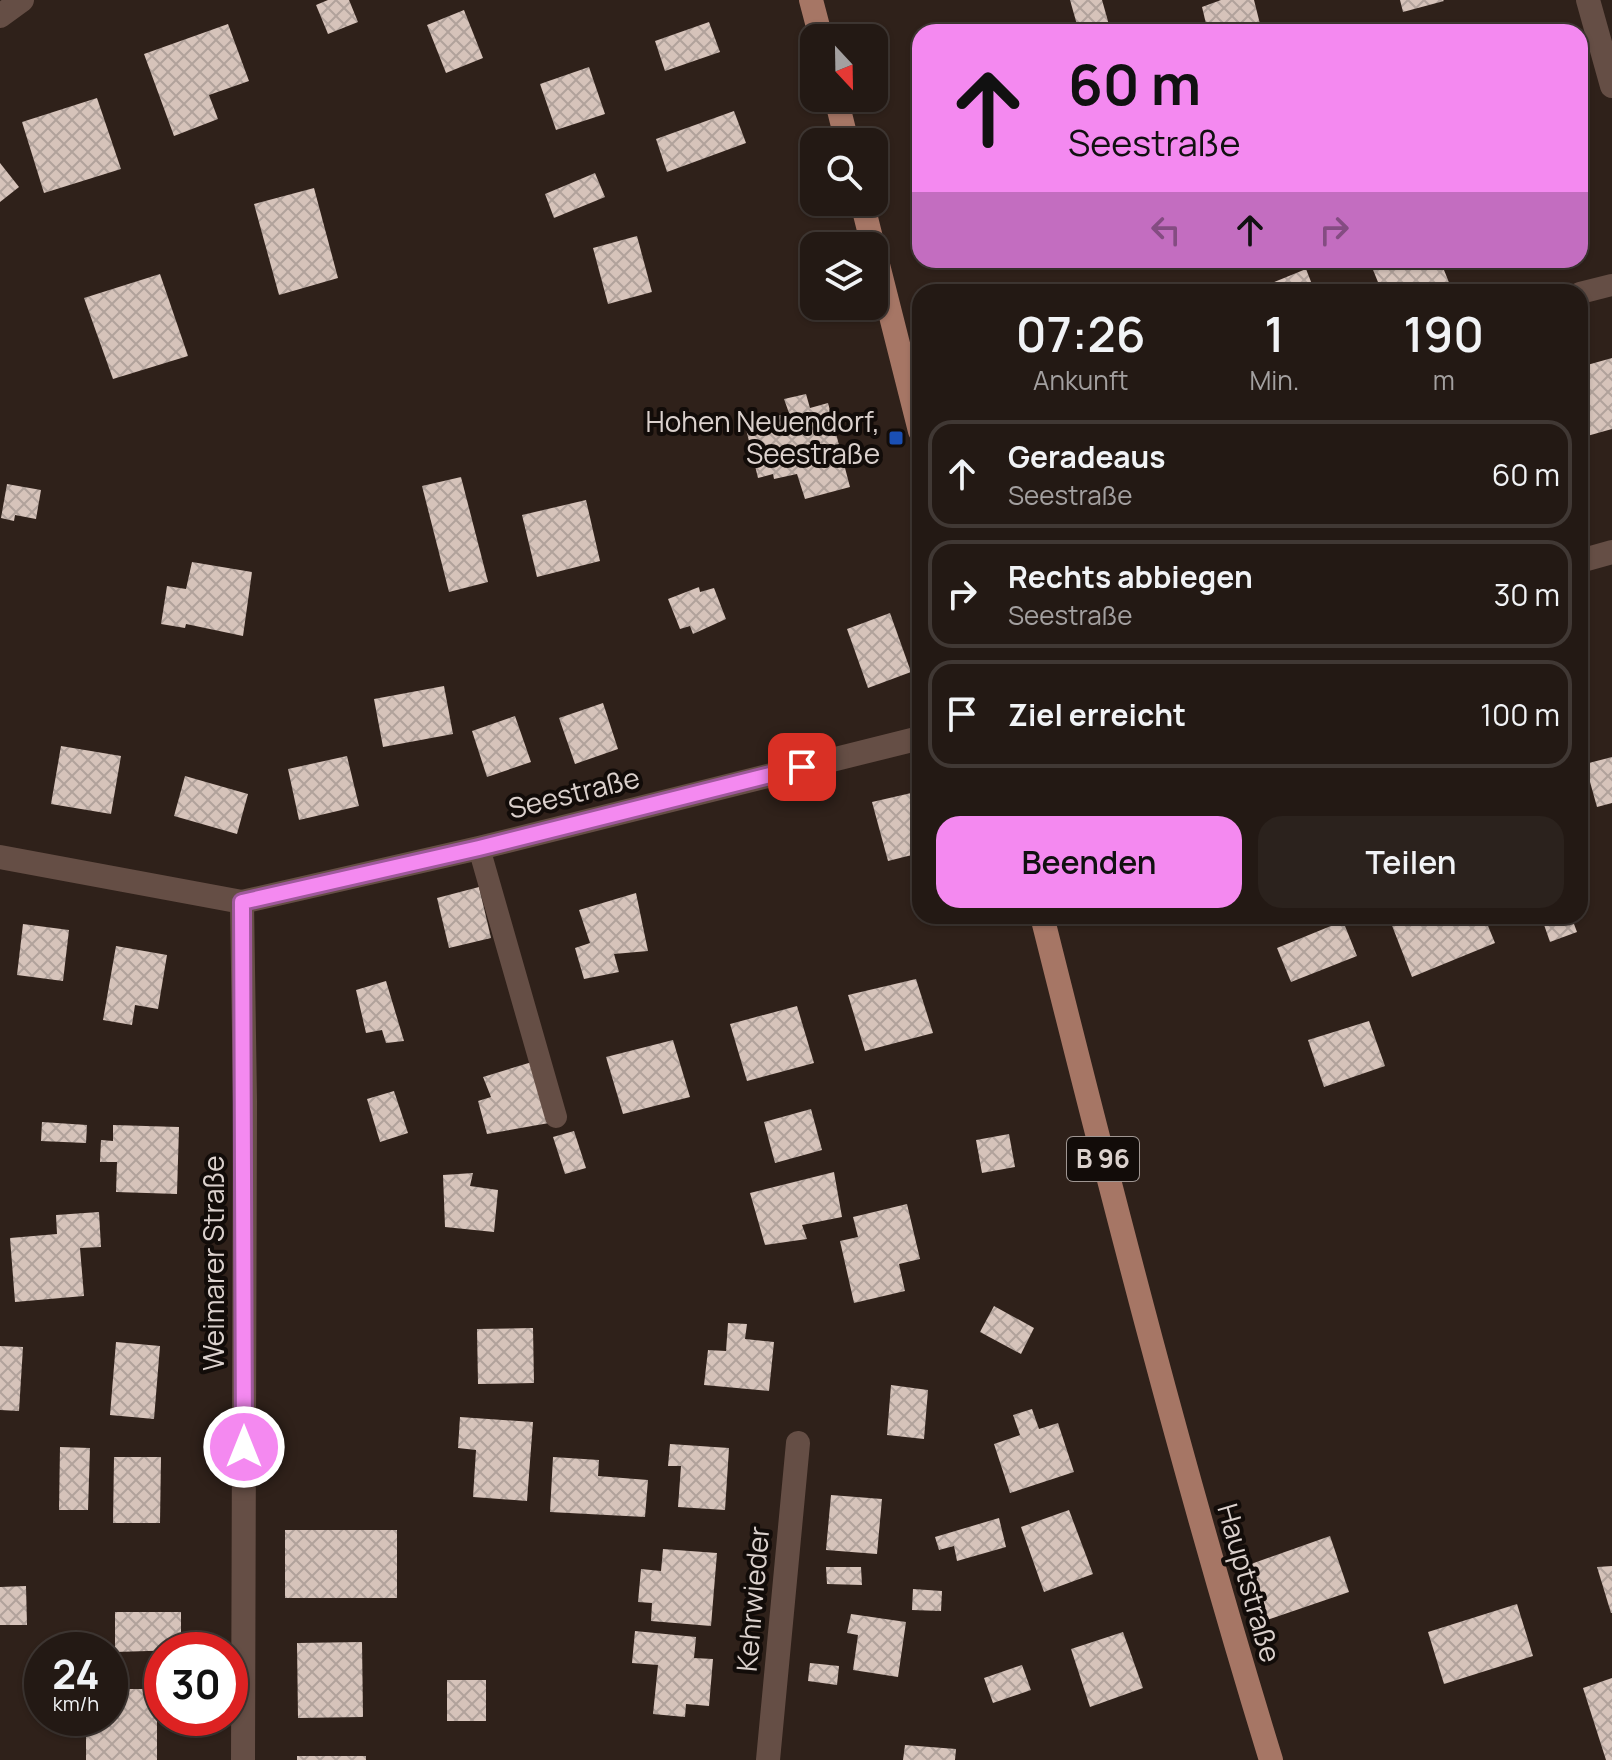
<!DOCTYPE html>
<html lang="de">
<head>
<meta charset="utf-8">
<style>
  :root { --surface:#231914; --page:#2b221d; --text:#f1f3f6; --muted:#a3a0a0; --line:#403834; --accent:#f489f0 }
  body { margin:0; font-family:Manrope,sans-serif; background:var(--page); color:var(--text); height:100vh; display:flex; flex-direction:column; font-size:30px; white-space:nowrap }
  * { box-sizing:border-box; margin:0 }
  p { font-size:26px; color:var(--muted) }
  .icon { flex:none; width:44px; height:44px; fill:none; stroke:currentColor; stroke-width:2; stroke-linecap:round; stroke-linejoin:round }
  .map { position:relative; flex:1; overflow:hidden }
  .drawer { position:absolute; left:912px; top:284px; width:676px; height:640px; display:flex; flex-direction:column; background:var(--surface); border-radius:24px; box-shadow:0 2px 6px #0004,0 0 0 2px var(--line) }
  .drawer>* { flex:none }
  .hud { position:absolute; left:912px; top:24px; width:676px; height:244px; border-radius:24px; box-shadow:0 2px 6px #0004,0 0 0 2px var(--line); background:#f489f0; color:#111; overflow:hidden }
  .needle { width:52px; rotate:158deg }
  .controls { position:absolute; left:800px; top:24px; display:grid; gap:16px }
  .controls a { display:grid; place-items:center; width:88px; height:88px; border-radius:16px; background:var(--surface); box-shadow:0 2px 6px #0004,0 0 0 2px var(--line); font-size:40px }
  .speed { position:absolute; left:24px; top:1632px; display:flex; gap:16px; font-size:40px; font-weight:700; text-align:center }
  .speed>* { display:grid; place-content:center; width:104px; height:104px; border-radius:50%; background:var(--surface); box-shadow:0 2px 6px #0004,0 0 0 2px var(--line); line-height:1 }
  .speed small { font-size:20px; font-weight:400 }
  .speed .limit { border:12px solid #d22; background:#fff; color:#111 }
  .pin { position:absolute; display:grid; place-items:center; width:68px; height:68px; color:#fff; margin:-34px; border-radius:16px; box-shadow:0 4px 12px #0006 }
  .me { position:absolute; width:88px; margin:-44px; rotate:0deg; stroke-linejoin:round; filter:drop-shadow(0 0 6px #0008) }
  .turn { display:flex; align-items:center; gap:28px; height:168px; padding:0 24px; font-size:36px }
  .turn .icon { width:104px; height:104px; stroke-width:2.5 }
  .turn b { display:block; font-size:56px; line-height:68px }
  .lanes { display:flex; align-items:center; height:76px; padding:0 24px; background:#0003; justify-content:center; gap:40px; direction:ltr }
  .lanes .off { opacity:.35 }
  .eta { display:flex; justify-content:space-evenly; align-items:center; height:136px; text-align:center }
  .eta b { font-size:48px; font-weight:600; line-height:56px }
  .primary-button { display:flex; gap:16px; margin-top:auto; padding:16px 24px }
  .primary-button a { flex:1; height:92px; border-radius:24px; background:var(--accent); color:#111; font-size:32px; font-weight:600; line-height:92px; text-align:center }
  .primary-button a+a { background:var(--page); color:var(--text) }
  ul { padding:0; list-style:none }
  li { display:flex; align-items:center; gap:24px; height:108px; margin:0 16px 12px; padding:0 8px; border:4px solid var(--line); border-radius:24px }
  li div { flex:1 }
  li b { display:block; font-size:30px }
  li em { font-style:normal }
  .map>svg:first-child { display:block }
</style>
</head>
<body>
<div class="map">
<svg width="1612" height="1760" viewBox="0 0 1612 1760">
  <defs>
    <pattern id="building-cross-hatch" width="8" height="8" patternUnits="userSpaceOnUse" patternTransform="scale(2)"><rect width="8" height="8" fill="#d6c3ba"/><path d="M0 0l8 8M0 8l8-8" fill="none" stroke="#b1a29b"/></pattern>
  </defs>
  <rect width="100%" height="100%" fill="#2f211a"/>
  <g fill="url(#building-cross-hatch)">
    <path d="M 328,0 L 349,0 L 358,22 L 328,34 L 316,5 Z"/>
    <path d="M 1070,0 L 1102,0 L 1111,32 L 1079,32 Z"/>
    <path d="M 1221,0 L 1254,0 L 1262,32 L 1208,32 L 1202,7 Z"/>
    <path d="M 1400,0 L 1443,0 L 1444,1 L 1403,12 Z"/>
    <path d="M 464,10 L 483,58 L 446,73 L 427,25 Z"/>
    <path d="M 709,22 L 720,52 L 665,71 L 655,41 Z"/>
    <path d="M 228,24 L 249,81 L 209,95 L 218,119 L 174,136 L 144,54 Z"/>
    <path d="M 967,26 L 969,32 L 948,32 L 947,31 Z"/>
    <path d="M 589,67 L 605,114 L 556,130 L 540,84 Z"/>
    <path d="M 97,98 L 121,169 L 44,193 L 22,122 Z"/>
    <path d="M 734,111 L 746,143 L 667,172 L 656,139 Z"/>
    <path d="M 0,163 L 19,187 L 0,202 Z"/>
    <path d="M 595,173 L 605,197 L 554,218 L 545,194 Z"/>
    <path d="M 314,188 L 338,278 L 279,295 L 254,204 Z"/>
    <path d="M 637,236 L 652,292 L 608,304 L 593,248 Z"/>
    <path d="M 1369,260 L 1440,260 L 1452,290 L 1382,292 Z"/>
    <path d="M 1519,260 L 1543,260 L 1522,268 Z"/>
    <path d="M 1306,269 L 1315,292 L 1250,292 Z"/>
    <path d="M 160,274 L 188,356 L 113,379 L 84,298 Z"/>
    <path d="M 1612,358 L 1612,429 L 1580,438 L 1580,367 Z"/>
    <path d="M 806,394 L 810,408 L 828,403 L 850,487 L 805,499 L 797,474 L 774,479 L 773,474 L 758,478 L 746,429 L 761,426 L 759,420 L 789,413 L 784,399 Z"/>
    <path d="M 461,477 L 488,582 L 449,592 L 422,486 Z"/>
    <path d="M 7,484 L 41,490 L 36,519 L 15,515 L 14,521 L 1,518 Z"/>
    <path d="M 586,500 L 600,561 L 537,577 L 522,515 Z"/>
    <path d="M 192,562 L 252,572 L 243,636 L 186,624 L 185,628 L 161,624 L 167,586 L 186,589 Z"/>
    <path d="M 699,587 L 700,592 L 714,588 L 726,619 L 693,634 L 690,626 L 680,629 L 668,599 Z"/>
    <path d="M 890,613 L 911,672 L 868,688 L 847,629 Z"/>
    <path d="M 444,686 L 453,734 L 383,747 L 374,699 Z"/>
    <path d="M 603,703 L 618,749 L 575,764 L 559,718 Z"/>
    <path d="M 515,716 L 531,762 L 487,777 L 472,731 Z"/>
    <path d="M 61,746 L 121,756 L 111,814 L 51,804 Z"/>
    <path d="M 347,756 L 359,806 L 299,820 L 288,769 Z"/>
    <path d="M 1612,757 L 1612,803 L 1597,807 L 1585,764 Z"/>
    <path d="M 185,776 L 248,794 L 237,834 L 174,816 Z"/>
    <path d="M 920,791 L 920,853 L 888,861 L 872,802 Z"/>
    <path d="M 479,887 L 491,938 L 449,948 L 437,898 Z"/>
    <path d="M 636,893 L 648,951 L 614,954 L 619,972 L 584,979 L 575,948 L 590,943 L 579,910 Z"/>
    <path d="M 1409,916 L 1484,916 L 1495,943 L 1412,977 L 1391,923 Z"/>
    <path d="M 1541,916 L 1571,916 L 1577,932 L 1550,942 Z"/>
    <path d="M 1343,921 L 1357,956 L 1291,982 L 1277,948 Z"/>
    <path d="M 23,924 L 69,930 L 63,981 L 17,975 Z"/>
    <path d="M 116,946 L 167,955 L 158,1009 L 135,1005 L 132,1025 L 103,1020 Z"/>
    <path d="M 916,979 L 933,1033 L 865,1051 L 848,995 Z"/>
    <path d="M 386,981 L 404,1041 L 386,1043 L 382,1030 L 366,1033 L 356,990 Z"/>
    <path d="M 797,1006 L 814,1063 L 747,1081 L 730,1024 Z"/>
    <path d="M 1369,1021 L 1385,1066 L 1324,1087 L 1308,1040 Z"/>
    <path d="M 673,1040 L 690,1097 L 623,1114 L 606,1057 Z"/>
    <path d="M 532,1062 L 549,1123 L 487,1134 L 478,1101 L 491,1097 L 483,1077 Z"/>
    <path d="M 394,1091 L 408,1133 L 380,1142 L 367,1099 Z"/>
    <path d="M 811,1109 L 822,1150 L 775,1163 L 764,1122 Z"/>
    <path d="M 42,1122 L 87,1125 L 86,1143 L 41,1141 Z"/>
    <path d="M 113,1125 L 179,1127 L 177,1194 L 116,1192 L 117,1162 L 100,1162 L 101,1140 L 113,1141 Z"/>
    <path d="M 574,1131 L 586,1168 L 565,1174 L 553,1137 Z"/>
    <path d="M 1009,1134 L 1015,1167 L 982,1173 L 976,1140 Z"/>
    <path d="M 834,1172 L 842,1217 L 802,1225 L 807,1239 L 765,1245 L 750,1193 Z"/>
    <path d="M 473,1173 L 470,1186 L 498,1190 L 494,1232 L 445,1227 L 443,1175 Z"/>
    <path d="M 907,1204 L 920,1259 L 899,1264 L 905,1291 L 854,1303 L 840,1241 L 858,1237 L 853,1217 Z"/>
    <path d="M 99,1212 L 101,1247 L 80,1248 L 84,1296 L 15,1302 L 10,1238 L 57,1234 L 56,1215 Z"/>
    <path d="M 994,1306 L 1034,1328 L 1021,1354 L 980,1332 Z"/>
    <path d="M 728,1323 L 747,1324 L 745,1339 L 774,1342 L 769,1391 L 704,1385 L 708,1350 L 726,1351 Z"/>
    <path d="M 533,1328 L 534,1383 L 478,1384 L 477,1329 Z"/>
    <path d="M 116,1342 L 160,1346 L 154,1419 L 110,1415 Z"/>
    <path d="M 0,1346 L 23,1347 L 19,1411 L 0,1410 Z"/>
    <path d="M 891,1385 L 928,1390 L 924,1439 L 887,1435 Z"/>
    <path d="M 1032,1409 L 1039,1429 L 1058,1423 L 1074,1472 L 1010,1493 L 994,1444 L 1020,1435 L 1013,1415 Z"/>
    <path d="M 460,1417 L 533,1422 L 527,1501 L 473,1497 L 476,1450 L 458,1448 Z"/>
    <path d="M 670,1444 L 729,1448 L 725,1510 L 678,1507 L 681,1466 L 668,1466 Z"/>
    <path d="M 60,1447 L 90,1448 L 88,1510 L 59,1510 Z"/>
    <path d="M 114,1457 L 161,1457 L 160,1523 L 113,1523 Z"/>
    <path d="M 553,1457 L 599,1460 L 598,1476 L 648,1480 L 645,1517 L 550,1512 Z"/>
    <path d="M 831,1495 L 882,1499 L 877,1554 L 826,1550 Z"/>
    <path d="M 1069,1510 L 1093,1574 L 1044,1592 L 1021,1527 Z"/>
    <path d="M 999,1518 L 1006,1547 L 957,1561 L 954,1546 L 939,1550 L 935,1537 Z"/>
    <rect x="285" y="1530" width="112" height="68"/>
    <path d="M 1330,1536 L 1349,1592 L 1267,1620 L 1248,1565 Z"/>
    <path d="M 663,1549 L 717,1553 L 711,1626 L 651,1621 L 652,1603 L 638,1602 L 641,1569 L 661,1571 Z"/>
    <path d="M 1612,1566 L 1612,1613 L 1611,1613 L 1597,1567 Z"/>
    <path d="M 826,1567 L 861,1567 L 862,1585 L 827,1584 Z"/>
    <path d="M 26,1586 L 27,1625 L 0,1625 L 0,1587 Z"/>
    <path d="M 913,1589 L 942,1591 L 941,1611 L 912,1610 Z"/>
    <path d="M 1517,1604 L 1533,1656 L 1444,1684 L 1428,1632 Z"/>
    <path d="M 115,1612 L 181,1612 L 181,1650 L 115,1652 Z"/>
    <path d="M 851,1614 L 906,1622 L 898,1677 L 853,1670 L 858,1635 L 847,1633 Z"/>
    <path d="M 635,1631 L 696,1637 L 694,1658 L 713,1659 L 709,1706 L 686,1704 L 685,1717 L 653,1714 L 658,1665 L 632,1663 Z"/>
    <path d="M 1123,1632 L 1143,1688 L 1090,1707 L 1071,1649 Z"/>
    <path d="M 362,1642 L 363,1717 L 298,1718 L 297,1643 Z"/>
    <path d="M 810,1663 L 839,1666 L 837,1685 L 808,1681 Z"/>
    <path d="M 1022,1665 L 1031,1690 L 993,1703 L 984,1678 Z"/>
    <path d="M 1612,1678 L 1612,1760 L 1606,1760 L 1583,1688 Z"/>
    <rect x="447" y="1680" width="39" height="41"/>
    <path d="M 110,1689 L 157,1689 L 157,1760 L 86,1760 L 86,1718 L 110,1718 Z"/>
    <path d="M 905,1745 L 956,1749 L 955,1760 L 903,1760 Z"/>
    <rect x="297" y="1756" width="69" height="4"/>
  </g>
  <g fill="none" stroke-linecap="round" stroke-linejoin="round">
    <g stroke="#654e45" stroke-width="22">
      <path d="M 1580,293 L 1612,285"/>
      <path d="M 479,848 L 556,1117"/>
    </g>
    <g stroke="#654e45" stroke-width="24">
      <path d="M 1588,0 L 1612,86"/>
      <path d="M 0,16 L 22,0"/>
      <path d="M 1580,561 L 1612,552"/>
      <path d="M 0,857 L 242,902 L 245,1102 L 243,1760"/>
      <path d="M 242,902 L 479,848 L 920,738"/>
      <path d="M 768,1760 L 798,1443"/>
    </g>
    <g stroke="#a67665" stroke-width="24">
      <path d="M 811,0 L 821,38"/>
      <path d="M 836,98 L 847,142"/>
      <path d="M 862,202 L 873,246"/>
      <path d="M 874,249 L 920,431"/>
      <path d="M 1042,916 C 1113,1199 1185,1481 1271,1760"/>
    </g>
  </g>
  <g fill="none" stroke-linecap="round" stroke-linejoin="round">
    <defs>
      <path id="route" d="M 244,1447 L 242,902 L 479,848 L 802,767"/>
    </defs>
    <use href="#route" stroke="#9f599c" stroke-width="20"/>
    <use href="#route" stroke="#f489f0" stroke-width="14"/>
  </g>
  <rect fill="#1a4fb4" stroke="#120c09" stroke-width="3" x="888" y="430" width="16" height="16" rx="4"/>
  <g text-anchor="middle" stroke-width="8" stroke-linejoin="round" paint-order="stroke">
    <rect fill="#120c09" stroke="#9f9692" stroke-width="2" x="1067" y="1137" width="72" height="44" rx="6"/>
    <g font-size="26" font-weight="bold" fill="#dbd1cd">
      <text x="1103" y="1168">B 96</text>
    </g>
    <g font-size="28" fill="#dbd1cd" stroke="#120c09" text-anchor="end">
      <text x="880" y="432">Hohen Neuendorf,<tspan x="880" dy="32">Seestraße</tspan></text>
    </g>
    <g font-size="28" fill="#dbd1cd" stroke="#120c09">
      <text transform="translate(574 793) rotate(-14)" y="10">Seestraße</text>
      <text transform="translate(214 1263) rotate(-90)" y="10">Weimarer Straße</text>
      <text transform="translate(1249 1583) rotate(74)" y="10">Hauptstraße</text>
      <text transform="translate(753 1599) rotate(-85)" y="10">Kehrwieder</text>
    </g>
  </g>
</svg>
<div class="controls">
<a><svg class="needle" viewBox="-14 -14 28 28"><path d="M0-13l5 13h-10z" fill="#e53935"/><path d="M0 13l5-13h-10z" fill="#a3a0a0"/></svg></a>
<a><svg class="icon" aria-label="search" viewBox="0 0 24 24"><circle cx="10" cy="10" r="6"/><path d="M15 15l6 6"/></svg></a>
<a><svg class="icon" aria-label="layers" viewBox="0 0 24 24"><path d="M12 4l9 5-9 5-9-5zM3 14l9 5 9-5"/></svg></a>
</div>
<div class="speed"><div>24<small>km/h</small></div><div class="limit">30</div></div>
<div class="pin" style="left:802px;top:767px;background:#d93025"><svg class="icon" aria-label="arrive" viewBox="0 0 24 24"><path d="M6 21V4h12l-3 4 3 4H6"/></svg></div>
<svg class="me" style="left:244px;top:1447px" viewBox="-20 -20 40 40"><circle r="17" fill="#f489f0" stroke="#fff" stroke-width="3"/><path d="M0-11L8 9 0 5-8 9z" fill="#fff"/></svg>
<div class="hud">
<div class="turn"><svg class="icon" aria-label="ahead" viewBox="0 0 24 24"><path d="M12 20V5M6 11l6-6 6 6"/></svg><div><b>60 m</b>Seestraße</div></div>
<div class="lanes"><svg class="icon off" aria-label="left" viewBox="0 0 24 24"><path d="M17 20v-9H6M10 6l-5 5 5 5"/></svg><svg class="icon" aria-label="ahead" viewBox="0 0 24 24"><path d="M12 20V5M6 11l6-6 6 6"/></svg><svg class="icon off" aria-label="right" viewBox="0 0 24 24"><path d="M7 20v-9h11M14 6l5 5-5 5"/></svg></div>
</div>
<section class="drawer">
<div class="eta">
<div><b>07:26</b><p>Ankunft</p></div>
<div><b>1</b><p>Min.</p></div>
<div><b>190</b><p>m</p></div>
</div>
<ul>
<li><svg class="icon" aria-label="ahead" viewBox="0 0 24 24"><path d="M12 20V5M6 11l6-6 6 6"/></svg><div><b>Geradeaus</b><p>Seestraße</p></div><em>60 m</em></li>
<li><svg class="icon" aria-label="right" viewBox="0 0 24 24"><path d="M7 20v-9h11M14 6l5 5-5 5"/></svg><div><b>Rechts abbiegen</b><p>Seestraße</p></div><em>30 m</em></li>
<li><svg class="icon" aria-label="arrive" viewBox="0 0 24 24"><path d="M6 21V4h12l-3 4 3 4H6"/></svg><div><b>Ziel erreicht</b></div><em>100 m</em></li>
</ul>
<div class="primary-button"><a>Beenden</a><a>Teilen</a></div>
</section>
</div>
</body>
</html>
